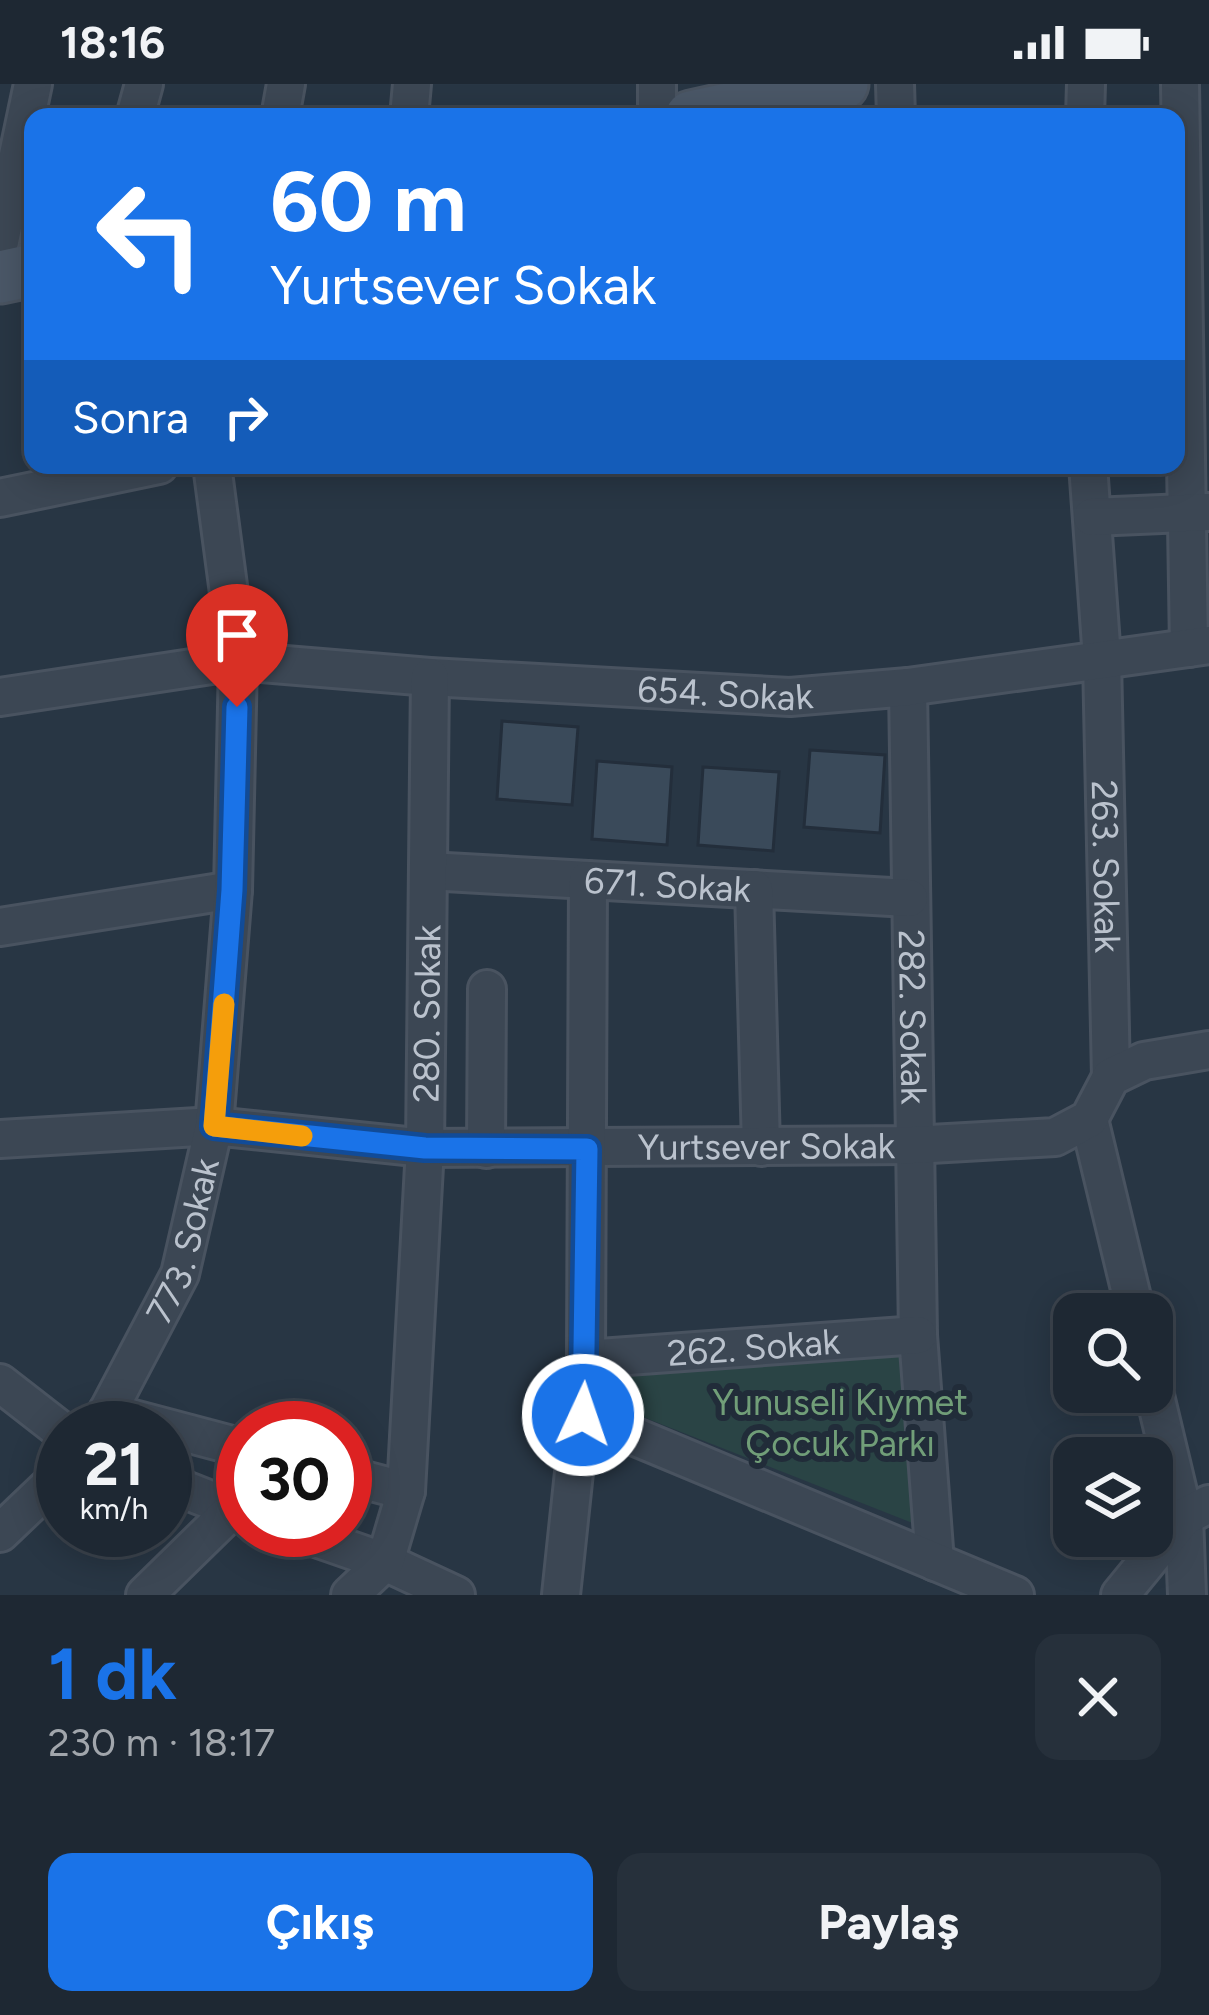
<!DOCTYPE html>
<html lang="tr">
<head>
<meta charset="utf-8">
<style>
  :root { --surface:#1e2833; --page:#26303b; --text:#f1f3f6; --muted:#a1a6ac; --line:#3c444e; --accent:#1a73e8 }
  body { margin:0; font-family:Figtree,sans-serif; background:var(--page); color:var(--text); height:100vh; display:flex; flex-direction:column; font-size:45px; white-space:nowrap }
  * { box-sizing:border-box; margin:0 }
  p { font-size:39px; color:var(--muted) }
  .icon { flex:none; width:66px; height:66px; fill:none; stroke:currentColor; stroke-width:2; stroke-linecap:round; stroke-linejoin:round }
  .map { position:relative; height:1511px; overflow:hidden }
  .sheet { display:flex; flex-direction:column; background:var(--surface); flex:1 }
  .sheet>* { flex:none }
  .hud { position:absolute; left:24px; top:24px; width:1161px; height:366px; border-radius:24px; box-shadow:0 6px 30px #0003,0 0 0 3px var(--line); background:#1a73e8; color:#fff; overflow:hidden }
  .buttons { position:absolute; left:1053px; top:1209px; display:grid; gap:24px }
  .buttons a { display:grid; place-items:center; width:120px; height:120px; border-radius:24px; background:var(--surface); box-shadow:0 6px 30px #0003,0 0 0 3px var(--line); font-size:60px }
  .speed { position:absolute; left:36px; top:1317px; display:flex; gap:24px; font-size:60px; font-weight:700; text-align:center }
  .speed>* { display:grid; place-content:center; width:156px; height:156px; border-radius:50%; background:var(--surface); box-shadow:0 6px 30px #0003,0 0 0 3px var(--line); line-height:1 }
  .speed small { font-size:30px; font-weight:400 }
  .speed .limit { border:18px solid #d22; background:#fff; color:#111 }
  .pin { position:absolute; display:grid; place-items:center; width:102px; height:102px; color:#fff; margin:-123px -51px; border-radius:50% 50% 50% 0; rotate:-45deg; box-shadow:0 0 12px #0007 }
  .pin .icon { rotate:45deg }
  .me { position:absolute; width:132px; margin:-66px; rotate:3deg; stroke-linejoin:round; filter:drop-shadow(0 0 9px #0008) }
  .turn { display:flex; align-items:center; gap:42px; height:252px; padding:0 48px; font-size:54px }
  .turn .icon { width:156px; height:156px; stroke-width:2.5 }
  .turn b { display:block; font-size:84px; line-height:102px }
  .then { display:flex; align-items:center; height:114px; padding:0 48px; background:#0003; gap:24px; font-size:45px }
  .round { display:grid; place-items:center; flex:none; width:126px; height:126px; border-radius:24px; background:var(--page) }
  .summary { display:flex; align-items:center; justify-content:space-between; height:204px; padding:0 48px }
  h1 { font-size:72px; font-weight:700; line-height:90px; color:var(--accent) }
  .action { display:flex; gap:24px; margin-top:auto; padding:24px 48px }
  .action a { flex:1; height:138px; border-radius:24px; background:var(--accent); color:#fff; font-size:48px; font-weight:700; line-height:138px; text-align:center }
  .action a+a { background:var(--page); color:var(--text) }
  .status { display:flex; justify-content:space-between; align-items:center; height:84px; padding:0 60px; background:var(--surface); direction:ltr }
  .status svg { height:33px; fill:currentColor }
  .map>svg:first-child { display:block }
</style>
</head>
<body>
<div class="status"><b>18:16</b><svg viewBox="0 0 49 12"><path d="M0 12V9h3v3zM5 12V6h3v6zM10 12V3h3v9zM15 12V0h3v12zM26 1h20v11H26zM47 4h2v5h-2z"/></svg></div>
<div class="map">
<svg width="1209" height="1511" viewBox="0 0 1209 1511">
  <rect width="100%" height="100%" fill="#283644"/>
  <path fill="#2a4445" d="M 902,1268 L 915,1440 L 610,1320 L 609,1289 Z"/>
  <g fill="#3a4a5a" stroke="#232e3b" stroke-width="3">
    <path d="M 502,637 L 578,643 L 572,721 L 497,715 Z"/>
    <path d="M 810,666 L 885,671 L 880,749 L 804,743 Z"/>
    <path d="M 597,677 L 672,683 L 667,761 L 592,755 Z"/>
    <path d="M 703,683 L 779,688 L 773,767 L 698,761 Z"/>
  </g>
  <g fill="none" stroke-linecap="round" stroke-linejoin="round">
    <defs>
      <g id="street">
        <path d="M 657,0 L 657,33"/>
        <path d="M 895,0 L 896,33"/>
        <path d="M 1180,0 L 1189,564"/>
        <path d="M 135,33 L 144,0"/>
        <path d="M 280,33 L 286,0"/>
        <path d="M 409,33 L 412,0"/>
        <path d="M 1085,33 L 1086,0"/>
        <path d="M 0,157 L 33,0"/>
        <path id="s1" d="M 1088,381 L 1102,575 L 1111,993"/>
        <path d="M 0,414 L 159,381"/>
        <path d="M 1092,433 L 1208,428"/>
        <path id="s2" d="M 908,603 L 918,1251 L 935,1478"/>
        <path id="s3" d="M 0,613 L 238,577 L 430,593 L 790,613 L 908,603 L 1209,561"/>
        <path id="s4" d="M 428,787 L 909,814"/>
        <path d="M 754,805 L 761,1063"/>
        <path d="M 0,843 L 233,806"/>
        <path d="M 1089,1035 L 1136,1230"/>
        <path id="s5" d="M 0,1055 L 214,1042 L 425,1064 L 913,1061 L 1055,1053 L 1089,1035 L 1111,993 L 1144,977 L 1209,966"/>
        <path d="M 486,1065 L 487,905"/>
        <path id="s6" d="M 586,1275 L 918,1251"/>
        <path d="M 0,1299 L 63,1348"/>
        <path d="M 1152,1299 L 1184,1433 L 1187,1511"/>
        <path d="M 107,1328 L 243,1364"/>
        <path d="M 583,1331 L 1015,1511"/>
        <path id="s7" d="M 99,1344 L 180,1190 L 214,1042 L 233,806 L 238,577 L 212,381"/>
        <path d="M 345,1391 L 406,1407"/>
        <path d="M 165,1398 L 243,1429"/>
        <path d="M 293,1446 L 385,1478 L 456,1511"/>
        <path d="M 0,1449 L 63,1389"/>
        <path d="M 145,1511 L 233,1425"/>
        <path id="s8" d="M 350,1511 L 385,1478 L 406,1407 L 425,1064 L 430,593"/>
        <path d="M 561,1511 L 586,1275 L 588,796"/>
        <path d="M 1120,1511 L 1184,1433 L 1209,1420"/>
      </g>
      <g id="secondary">
        <path d="M 691,33 L 842,0"/>
        <path d="M 0,193 L 33,186"/>
      </g>
    </defs>
    <use href="#street" stroke="#495360" stroke-width="42"/>
    <use href="#secondary" stroke="#495360" stroke-width="57"/>
    <use href="#street" stroke="#3c4754" stroke-width="36"/>
    <use href="#secondary" stroke="#4a5767" stroke-width="51"/>
  </g>
  <g fill="none" stroke-linecap="round" stroke-linejoin="round">
    <defs>
      <path id="route" d="M 237,623 L 232,806 L 214,1042 L 425,1064 L 587,1065 L 583,1331"/>
    </defs>
    <use href="#route" stroke="#114b97" stroke-width="30"/>
    <use href="#route" stroke="#1a73e8" stroke-width="21"/>
    <path stroke="#f59e0b" stroke-width="21" d="M 224,920 L 214,1042 L 302,1052"/>
  </g>
  <g text-anchor="middle" stroke-width="12" stroke-linejoin="round" paint-order="stroke">
    <g font-size="36" fill="#bac2cd" stroke="#212c39">
      <text dy="13" stroke="none"><textPath href="#s3" startOffset="729">654. Sokak</textPath></text>
      <text dy="13" stroke="none"><textPath href="#s1" startOffset="402">263. Sokak</textPath></text>
      <text dy="13" stroke="none"><textPath href="#s4" startOffset="240">671. Sokak</textPath></text>
      <text dy="13" stroke="none"><textPath href="#s8" startOffset="600">280. Sokak</textPath></text>
      <text dy="13" stroke="none"><textPath href="#s2" startOffset="330">282. Sokak</textPath></text>
      <text dy="13" stroke="none"><textPath href="#s5" startOffset="768">Yurtsever Sokak</textPath></text>
      <text dy="13" stroke="none"><textPath href="#s7" startOffset="207">773. Sokak</textPath></text>
      <text dy="13" stroke="none"><textPath href="#s6" startOffset="168">262. Sokak</textPath></text>
    </g>
    <g font-size="36" fill="#719e78" stroke="#212c39">
      <text x="840" y="1331">Yunuseli Kıymet<tspan x="840" dy="41">Çocuk Parkı</tspan></text>
    </g>
  </g>
</svg>
<div class="buttons">
<a><svg class="icon" aria-label="search" viewBox="0 0 24 24"><circle cx="10" cy="10" r="6"/><path d="M15 15l6 6"/></svg></a>
<a><svg class="icon" aria-label="layers" viewBox="0 0 24 24"><path d="M12 4l9 5-9 5-9-5zM3 14l9 5 9-5"/></svg></a>
</div>
<div class="speed"><div>21<small>km/h</small></div><div class="limit">30</div></div>
<div class="pin" style="left:237px;top:623px;background:#d93025"><svg class="icon" aria-label="arrive" viewBox="0 0 24 24"><path d="M6 21V4h12l-3 4 3 4H6"/></svg></div>
<svg class="me" style="left:583px;top:1331px" viewBox="-20 -20 40 40"><circle r="17" fill="#1a73e8" stroke="#fff" stroke-width="3"/><path d="M0-11L8 9 0 5-8 9z" fill="#fff"/></svg>
<div class="hud">
<div class="turn"><svg class="icon" aria-label="left" viewBox="0 0 24 24"><path d="M17 20v-9H6M10 6l-5 5 5 5"/></svg><div><b>60 m</b>Yurtsever Sokak</div></div>
<div class="then">Sonra<svg class="icon" aria-label="right" viewBox="0 0 24 24"><path d="M7 20v-9h11M14 6l5 5-5 5"/></svg></div>
</div>
</div>
<section class="sheet">
<div class="summary"><div><h1>1 dk</h1><p>230 m · 18:17</p></div><a class="round"><svg class="icon" aria-label="close" viewBox="0 0 24 24"><path d="M6 6l12 12M18 6L6 18"/></svg></a></div>
<div class="action"><a>Çıkış</a><a>Paylaş</a></div>
</section>
</body>
</html>
